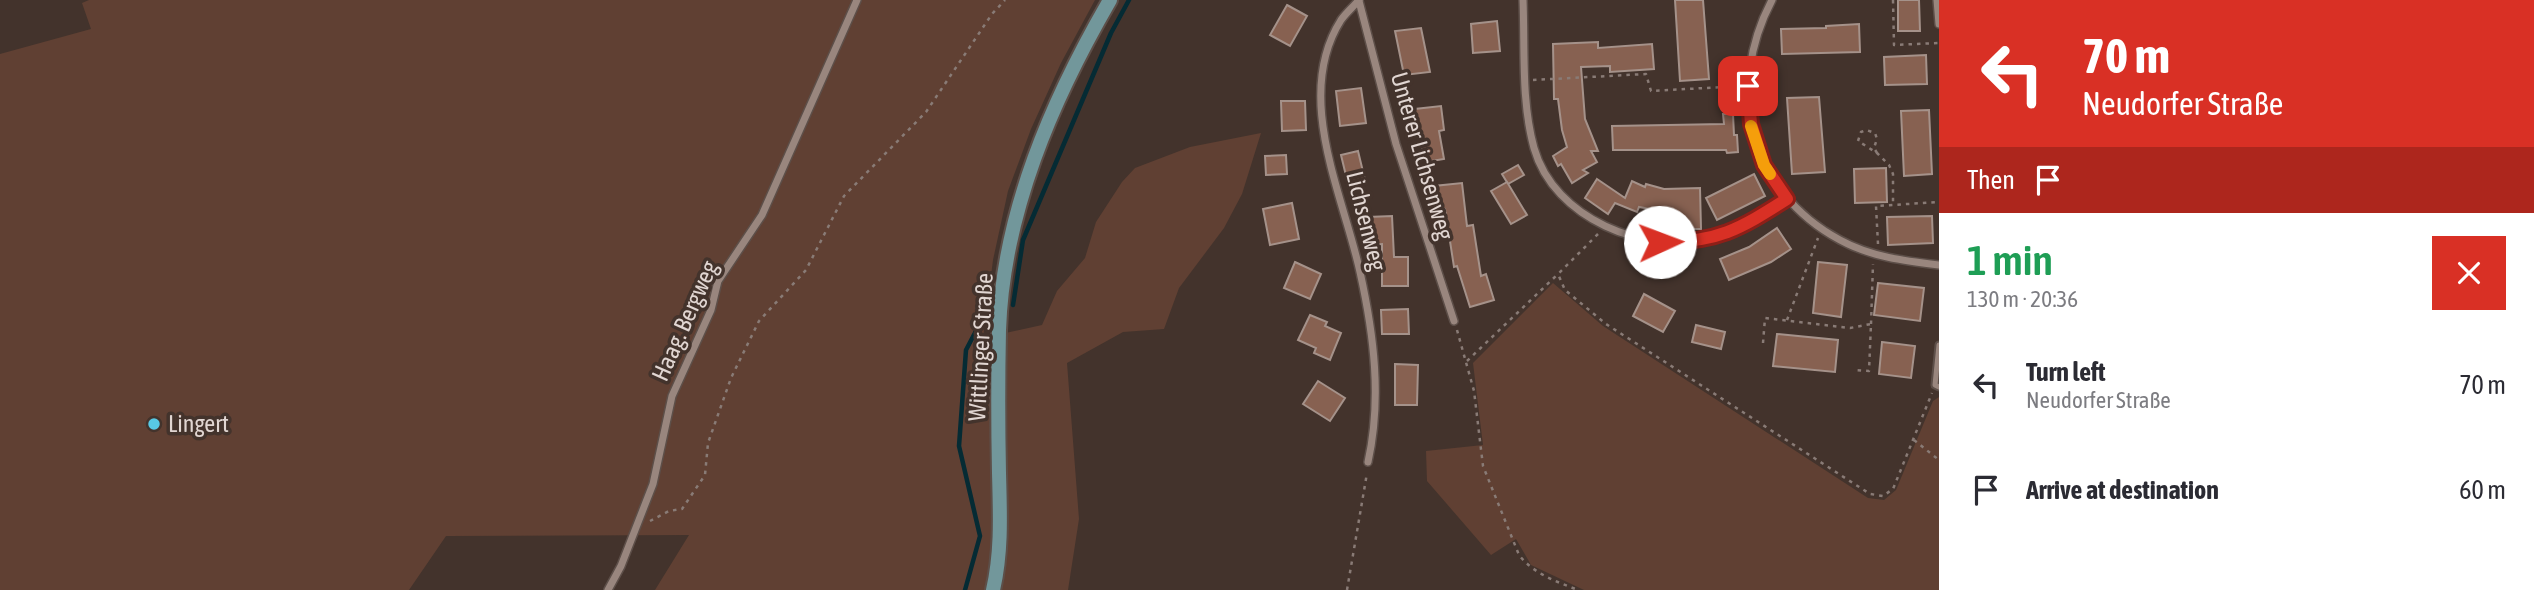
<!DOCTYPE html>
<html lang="en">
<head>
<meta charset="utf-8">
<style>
  :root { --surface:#fff; --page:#f7f7f7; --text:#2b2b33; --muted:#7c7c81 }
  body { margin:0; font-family:"Asap Condensed",sans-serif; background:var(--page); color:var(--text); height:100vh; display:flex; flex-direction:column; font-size:26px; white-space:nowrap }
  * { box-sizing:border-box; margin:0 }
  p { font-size:23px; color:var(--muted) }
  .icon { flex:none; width:38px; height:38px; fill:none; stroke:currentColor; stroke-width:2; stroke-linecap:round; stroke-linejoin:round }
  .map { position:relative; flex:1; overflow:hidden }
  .details { display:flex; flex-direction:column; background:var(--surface); width:595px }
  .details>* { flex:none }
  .guide { background:#d93025; color:#fff; overflow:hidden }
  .pin { position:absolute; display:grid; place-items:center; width:60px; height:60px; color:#fff; margin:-30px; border-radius:14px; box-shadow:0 4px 10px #0006 }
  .me { position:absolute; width:77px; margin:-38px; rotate:88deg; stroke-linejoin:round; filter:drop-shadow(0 0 5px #0008) }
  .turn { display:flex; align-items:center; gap:24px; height:147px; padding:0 28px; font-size:32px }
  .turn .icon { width:91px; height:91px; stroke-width:2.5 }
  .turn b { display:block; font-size:49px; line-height:60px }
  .then { display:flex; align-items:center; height:66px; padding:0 28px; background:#0003; gap:14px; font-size:26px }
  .round { display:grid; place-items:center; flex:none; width:74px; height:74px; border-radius:0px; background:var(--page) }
  .summary { display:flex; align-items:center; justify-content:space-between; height:119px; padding:0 28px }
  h1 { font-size:42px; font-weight:600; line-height:52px; color:#1e9e55 }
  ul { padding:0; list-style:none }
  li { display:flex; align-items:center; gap:21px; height:105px; padding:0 28px }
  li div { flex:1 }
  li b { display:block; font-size:26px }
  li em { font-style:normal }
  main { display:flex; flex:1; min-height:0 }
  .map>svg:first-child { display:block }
</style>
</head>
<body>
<main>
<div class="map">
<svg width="1939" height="590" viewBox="0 0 1939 590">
  <rect width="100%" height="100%" fill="#43332c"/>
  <g fill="#604033">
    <path d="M 89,0 L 1095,0 L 1061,63 L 1031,129 L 1008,191 L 993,260 L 983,338 L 1042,325 L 1057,291 L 1085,258 L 1096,222 L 1122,182 L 1135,168 L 1190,147 L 1261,133 L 1242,194 L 1224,228 L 1179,288 L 1164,329 L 1123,332 L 1067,363 L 1079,519 L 1068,590 L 655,590 L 689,535 L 446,536 L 409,590 L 0,590 L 0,54 L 91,29 L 82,3 Z"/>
    <path d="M 1553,283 L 1603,326 L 1868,498 L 1884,500 L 1896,490 L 1933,401 L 1939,397 L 1939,590 L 1584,590 L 1531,565 L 1516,539 L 1491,555 L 1427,481 L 1426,451 L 1483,445 L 1473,363 Z"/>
  </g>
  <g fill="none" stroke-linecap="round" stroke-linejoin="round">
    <g stroke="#052b34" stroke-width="4.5">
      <path d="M 1013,305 L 1023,240 L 1111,33 L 1129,0"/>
      <path d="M 965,590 L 980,536 L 959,446 L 966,350 L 987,310"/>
    </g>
  </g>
  <g fill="#876151" stroke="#a5928a" stroke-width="2">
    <path d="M 1675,0 L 1703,0 L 1709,79 L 1680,81 Z"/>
    <path d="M 1898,0 L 1919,0 L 1920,31 L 1898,31 Z"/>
    <path d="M 1287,5 L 1307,16 L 1290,46 L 1270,35 Z"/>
    <path d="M 1497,21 L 1500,51 L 1473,53 L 1471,24 Z"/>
    <path d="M 1859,24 L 1860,52 L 1782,54 L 1781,29 L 1826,28 L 1826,26 Z"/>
    <path d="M 1421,28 L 1430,72 L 1404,75 L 1395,31 Z"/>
    <path d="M 1598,42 L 1598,48 L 1652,44 L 1654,69 L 1610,72 L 1610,66 L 1581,67 L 1585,119 L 1598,151 L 1591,151 L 1597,162 L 1583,170 L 1588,173 L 1572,183 L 1561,164 L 1558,166 L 1553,156 L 1567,147 L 1562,130 L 1558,99 L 1554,99 L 1553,44 Z"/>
    <path d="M 1926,55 L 1927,84 L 1885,85 L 1884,57 Z"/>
    <path d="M 1361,88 L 1366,123 L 1340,126 L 1336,91 Z"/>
    <path d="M 1819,97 L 1825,172 L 1792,174 L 1787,98 Z"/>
    <path d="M 1281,101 L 1305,101 L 1306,130 L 1282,131 Z"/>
    <path d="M 1441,106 L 1444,130 L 1439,131 L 1444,159 L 1425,162 L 1419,133 L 1409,135 L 1406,110 Z"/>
    <path d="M 1929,110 L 1932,174 L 1904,176 L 1901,111 Z"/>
    <path d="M 1723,114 L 1733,114 L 1734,135 L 1737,135 L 1738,152 L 1727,153 L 1726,150 L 1613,150 L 1612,126 L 1724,124 Z"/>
    <path d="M 1358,151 L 1365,180 L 1348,184 L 1341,155 Z"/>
    <path d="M 1286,155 L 1287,174 L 1266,175 L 1265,156 Z"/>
    <path d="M 1518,165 L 1524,175 L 1508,184 L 1502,174 Z"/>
    <path d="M 1886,168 L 1887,202 L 1855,203 L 1854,169 Z"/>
    <path d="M 1754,174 L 1765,196 L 1717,220 L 1706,198 Z"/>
    <path d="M 1597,179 L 1625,198 L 1632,181 L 1645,187 L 1646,184 L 1664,189 L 1700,188 L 1701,229 L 1682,229 L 1682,215 L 1639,207 L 1637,212 L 1615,203 L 1608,214 L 1585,198 Z"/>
    <path d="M 1507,182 L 1527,215 L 1511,224 L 1491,191 Z"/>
    <path d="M 1462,183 L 1467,226 L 1473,225 L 1481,276 L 1486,274 L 1494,300 L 1470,307 L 1457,266 L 1454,267 L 1445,209 L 1437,210 L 1434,186 Z"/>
    <path d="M 1292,203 L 1299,239 L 1270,245 L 1263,209 Z"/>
    <path d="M 1392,216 L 1394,257 L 1408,257 L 1408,286 L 1382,286 L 1382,244 L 1370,245 L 1368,217 Z"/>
    <path d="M 1932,216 L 1933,243 L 1888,245 L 1887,217 Z"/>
    <path d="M 1777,228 L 1791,249 L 1771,262 L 1729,280 L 1720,259 L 1749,247 Z"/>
    <path d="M 1295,262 L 1321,274 L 1310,299 L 1284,288 Z"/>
    <path d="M 1818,262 L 1847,265 L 1841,317 L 1813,313 Z"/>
    <path d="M 1878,283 L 1924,288 L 1920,321 L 1874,315 Z"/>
    <path d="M 1644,294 L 1675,311 L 1663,332 L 1633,316 Z"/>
    <path d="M 1408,309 L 1409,334 L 1382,334 L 1381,310 Z"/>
    <path d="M 1310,315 L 1327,322 L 1325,326 L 1341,333 L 1330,360 L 1314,353 L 1316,348 L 1298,340 Z"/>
    <path d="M 1696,325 L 1725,332 L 1721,349 L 1692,342 Z"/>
    <path d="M 1777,334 L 1838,340 L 1835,372 L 1773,366 Z"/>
    <path d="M 1882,342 L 1915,346 L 1911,378 L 1879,374 Z"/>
    <path d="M 1395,364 L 1418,365 L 1417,405 L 1395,405 Z"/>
    <path d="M 1318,381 L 1345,398 L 1330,421 L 1303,404 Z"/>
  </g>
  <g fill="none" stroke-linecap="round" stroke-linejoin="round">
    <defs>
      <path id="lane" d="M 1939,345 L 1935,385 L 1939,387"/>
      <g id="street">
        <path d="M 1359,0 C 1353,7 1346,13 1341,20 C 1293,96 1343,194 1360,272 C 1374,335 1382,399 1368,462"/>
        <path d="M 1523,0 C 1525,49 1521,101 1534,148 C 1554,219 1645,255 1712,239 C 1740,232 1763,214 1787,199"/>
        <path d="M 1772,0 C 1725,89 1749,191 1840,240 C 1871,257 1905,261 1939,265"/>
        <path d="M 1937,0 L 1939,24"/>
        <path d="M 1359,1 L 1396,144 L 1454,321"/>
        <path d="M 608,590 L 621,566 L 653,484 L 672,396 L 711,310 L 718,281 L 762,215 L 857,0"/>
      </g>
      <path id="secondary" d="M 993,590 C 1002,551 1000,513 999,473 C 998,426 998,377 999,330 C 1003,213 1052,100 1110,0"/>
    </defs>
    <use href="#lane" stroke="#5d4f49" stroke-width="9"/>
    <use href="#street" stroke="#5d4f49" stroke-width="10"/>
    <use href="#secondary" stroke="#5d4f49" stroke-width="18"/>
    <g stroke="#897b76" stroke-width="2.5" stroke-dasharray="3.5 5" stroke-linecap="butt">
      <path d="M 1893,0 L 1894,45 L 1939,43"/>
      <path d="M 1533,80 L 1646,74 L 1651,91 L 1741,86"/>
      <path d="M 1877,153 L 1874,148 L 1877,139 L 1875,133 L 1866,130 L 1861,132 L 1858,141 L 1877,153 L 1889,165 L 1893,174 L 1893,205"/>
      <path d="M 1598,234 L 1558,274 L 1565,290 L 1606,324 L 1870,494 L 1883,496 L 1893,489 L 1932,393"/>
      <path d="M 1878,244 L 1876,206 L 1939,202"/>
      <path d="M 1787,320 L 1818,238"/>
      <path d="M 1871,324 L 1873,264"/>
      <path d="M 1457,330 L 1474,391 L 1483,466 L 1519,555 C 1534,574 1555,581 1578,590"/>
      <path d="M 1763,343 L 1765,318 L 1850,328 L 1871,324 L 1869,371 L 1854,370"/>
      <path d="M 1467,361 L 1558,274"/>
      <path d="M 1914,440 L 1939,460"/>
      <path d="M 650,521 L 669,511 L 682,509 L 705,475 L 708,443 L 731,378 L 759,321 L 806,270 L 844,196 L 926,112 L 992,14 L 1005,0"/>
      <path d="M 1347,590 L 1367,473"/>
    </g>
    <use href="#lane" stroke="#99867e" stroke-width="5"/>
    <use href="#street" stroke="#99867e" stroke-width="7"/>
    <use href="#secondary" stroke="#72979b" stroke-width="14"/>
  </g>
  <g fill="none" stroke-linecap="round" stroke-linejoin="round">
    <defs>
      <path id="route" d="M 1660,242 C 1717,243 1740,229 1787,199 L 1764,165 L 1751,124 L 1748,86"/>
    </defs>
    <use href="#route" stroke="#8d1f18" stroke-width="18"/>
    <use href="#route" stroke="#d93025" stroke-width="12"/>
    <path stroke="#f59e0b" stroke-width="12" d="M 1751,126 L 1764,165 L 1770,174"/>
  </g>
  <circle fill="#58c9e4" stroke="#43332c" stroke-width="2.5" cx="154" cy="424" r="7"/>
  <g text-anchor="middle" stroke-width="7" stroke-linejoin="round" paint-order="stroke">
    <g font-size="24" fill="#e1d6d2" stroke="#43332c">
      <text transform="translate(1422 156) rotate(74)" y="8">Unterer Lichsenweg</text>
      <text transform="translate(1366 221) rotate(76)" y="8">Lichsenweg</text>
      <text transform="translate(685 321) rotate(-66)" y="8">Haag. Bergweg</text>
      <text transform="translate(981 347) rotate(-87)" y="8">Wittlinger Straße</text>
    </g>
    <g font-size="24" fill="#e1d6d2" stroke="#43332c" text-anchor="start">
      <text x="168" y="432">Lingert</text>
    </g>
  </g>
</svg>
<div class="pin" style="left:1748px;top:86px;background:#d93025"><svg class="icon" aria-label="arrive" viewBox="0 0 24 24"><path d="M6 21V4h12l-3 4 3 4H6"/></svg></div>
<svg class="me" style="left:1660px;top:242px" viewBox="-20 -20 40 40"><circle r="19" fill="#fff"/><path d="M0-13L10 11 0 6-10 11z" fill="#d93025"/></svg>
</div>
<section class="details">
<div class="guide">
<div class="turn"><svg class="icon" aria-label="left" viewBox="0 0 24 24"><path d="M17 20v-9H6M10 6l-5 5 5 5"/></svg><div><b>70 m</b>Neudorfer Straße</div></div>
<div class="then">Then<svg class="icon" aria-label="arrive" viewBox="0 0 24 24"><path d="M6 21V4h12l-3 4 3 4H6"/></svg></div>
</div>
<div class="summary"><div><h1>1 min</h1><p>130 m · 20:36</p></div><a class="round" style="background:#d93025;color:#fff"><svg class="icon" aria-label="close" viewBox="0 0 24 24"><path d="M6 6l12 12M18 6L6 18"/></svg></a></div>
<ul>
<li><svg class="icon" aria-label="left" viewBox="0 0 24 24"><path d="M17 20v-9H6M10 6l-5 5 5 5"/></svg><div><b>Turn left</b><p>Neudorfer Straße</p></div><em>70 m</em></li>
<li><svg class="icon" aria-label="arrive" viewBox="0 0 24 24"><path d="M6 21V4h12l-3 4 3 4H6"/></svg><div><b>Arrive at destination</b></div><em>60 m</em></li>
</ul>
</section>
</main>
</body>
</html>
